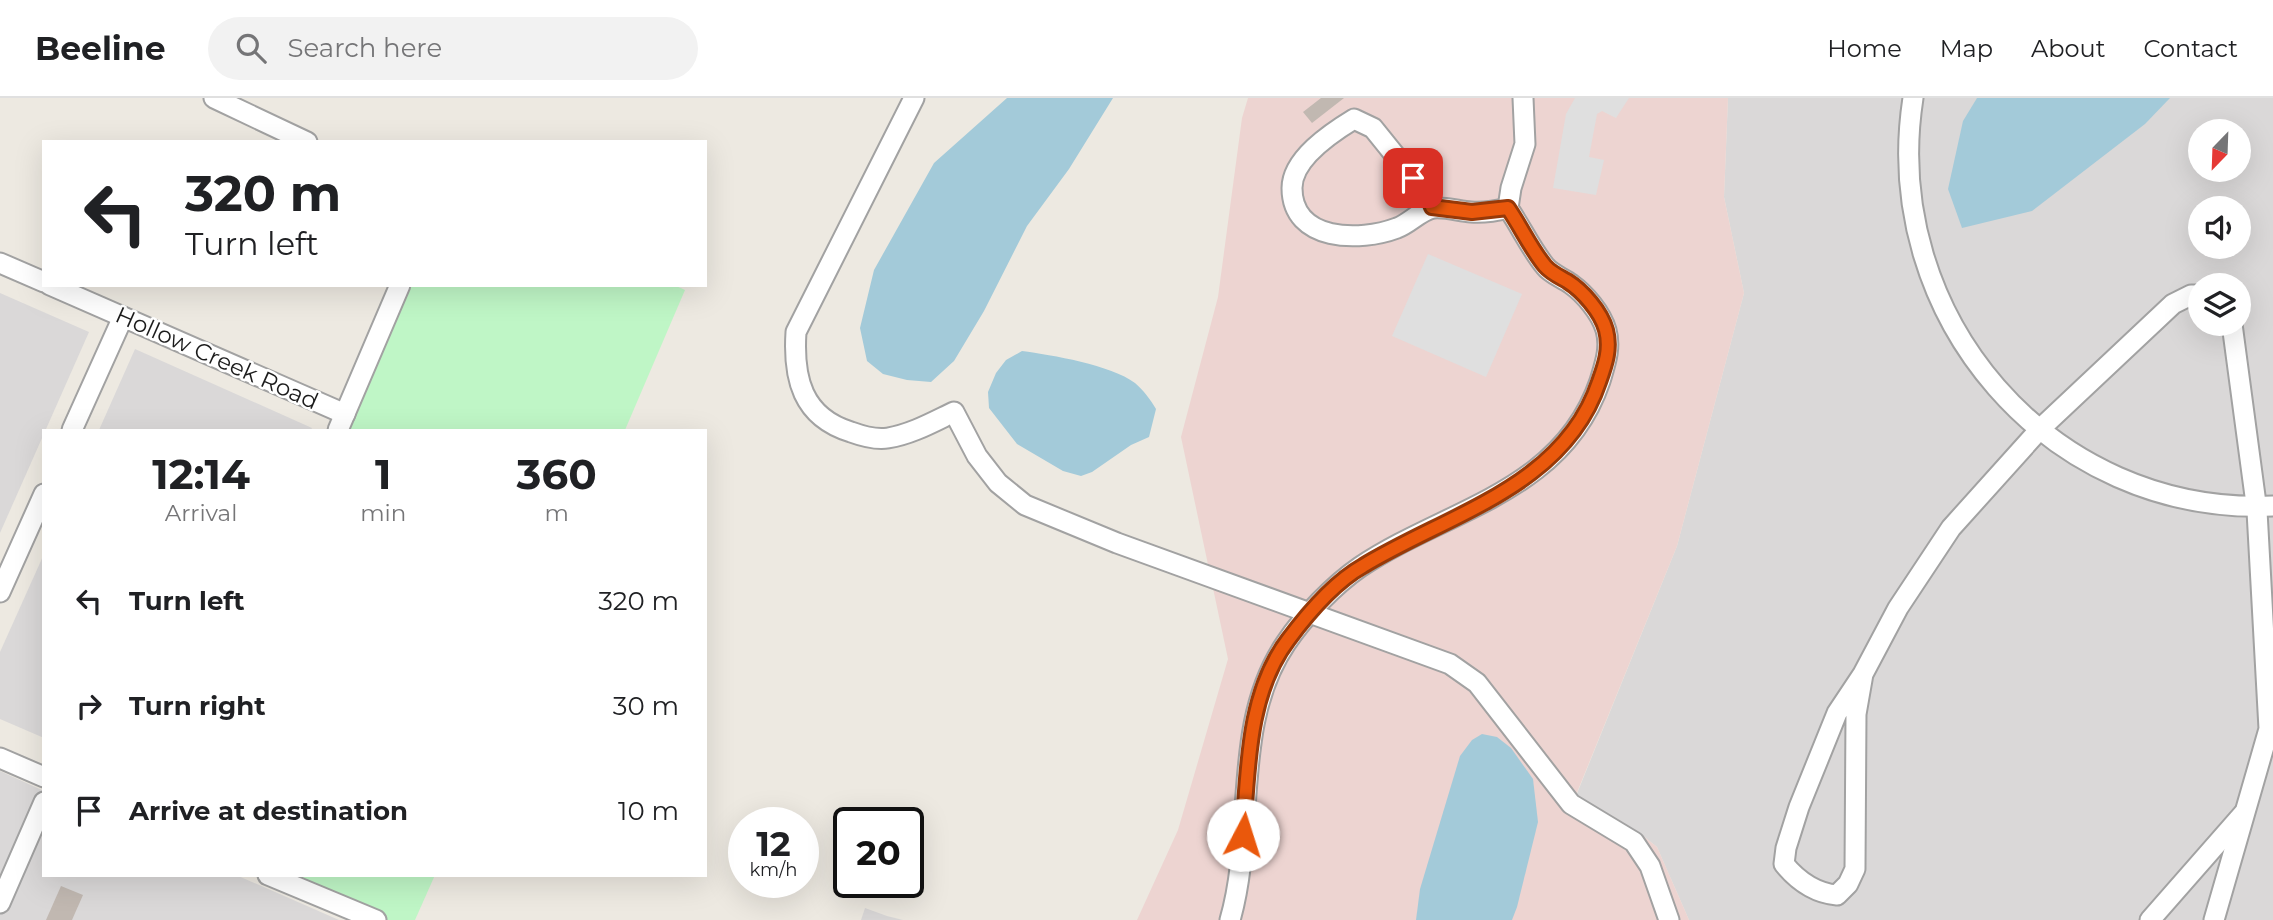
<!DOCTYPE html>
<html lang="en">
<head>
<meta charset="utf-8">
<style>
  :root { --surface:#fff; --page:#f2f2f2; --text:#202124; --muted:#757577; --line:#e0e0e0 }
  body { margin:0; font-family:Montserrat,sans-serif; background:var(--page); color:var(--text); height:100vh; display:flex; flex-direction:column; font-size:26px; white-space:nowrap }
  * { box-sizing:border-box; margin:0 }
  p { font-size:23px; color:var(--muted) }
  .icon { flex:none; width:38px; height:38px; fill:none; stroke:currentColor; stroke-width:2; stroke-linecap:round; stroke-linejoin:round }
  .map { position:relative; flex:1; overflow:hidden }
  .side { position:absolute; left:42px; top:331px; width:665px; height:448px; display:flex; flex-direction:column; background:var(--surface); border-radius:0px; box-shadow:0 7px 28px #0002 }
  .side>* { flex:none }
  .top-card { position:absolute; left:42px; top:42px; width:665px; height:147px; border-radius:0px; box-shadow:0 7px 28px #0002; background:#fff; color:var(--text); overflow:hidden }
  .needle { width:46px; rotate:203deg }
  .fabs { position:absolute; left:2188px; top:21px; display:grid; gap:14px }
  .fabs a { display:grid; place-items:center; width:63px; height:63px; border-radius:50%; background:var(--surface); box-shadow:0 7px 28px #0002; font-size:35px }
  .speed { position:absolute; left:728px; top:709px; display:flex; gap:14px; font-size:35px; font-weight:700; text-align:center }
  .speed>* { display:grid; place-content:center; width:91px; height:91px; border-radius:50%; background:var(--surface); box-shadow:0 7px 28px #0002; line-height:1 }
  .speed small { font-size:18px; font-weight:400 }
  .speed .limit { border:4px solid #111; border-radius:10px; background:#fff; color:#111 }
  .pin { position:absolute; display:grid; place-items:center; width:60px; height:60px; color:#fff; margin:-30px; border-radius:14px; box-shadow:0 4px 10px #0006 }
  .me { position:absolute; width:77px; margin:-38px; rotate:5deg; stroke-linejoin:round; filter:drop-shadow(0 0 5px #0008) }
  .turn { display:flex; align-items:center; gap:24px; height:147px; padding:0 28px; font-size:32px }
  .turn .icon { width:91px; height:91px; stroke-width:2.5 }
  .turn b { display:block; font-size:49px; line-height:60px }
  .eta { display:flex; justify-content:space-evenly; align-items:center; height:119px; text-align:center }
  .eta b { font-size:42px; font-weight:700; line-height:49px }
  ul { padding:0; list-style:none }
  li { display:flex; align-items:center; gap:21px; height:105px; padding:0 28px }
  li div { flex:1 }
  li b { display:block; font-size:26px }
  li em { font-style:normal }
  header { display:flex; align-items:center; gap:42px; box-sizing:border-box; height:98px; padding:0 35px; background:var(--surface); border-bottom:2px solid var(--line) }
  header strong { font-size:33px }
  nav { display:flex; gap:38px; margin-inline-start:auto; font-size:24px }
  .search { width:490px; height:63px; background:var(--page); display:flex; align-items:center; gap:18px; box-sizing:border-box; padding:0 24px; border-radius:38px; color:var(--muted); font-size:26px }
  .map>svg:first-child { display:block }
</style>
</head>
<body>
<header>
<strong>Beeline</strong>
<div class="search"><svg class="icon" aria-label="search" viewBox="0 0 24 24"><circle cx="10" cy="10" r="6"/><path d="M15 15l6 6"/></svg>Search here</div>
<nav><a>Home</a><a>Map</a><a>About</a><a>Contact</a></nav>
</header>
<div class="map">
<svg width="2273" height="822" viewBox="0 0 2273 822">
  <rect width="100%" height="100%" fill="#ede9e1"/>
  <g fill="#dad8d8" fill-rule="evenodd">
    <path d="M 1728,0 L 2273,0 L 2273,822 L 1689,822 L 1657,749 L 1637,733 L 1576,698 L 1677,448 L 1744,195 L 1724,99 ZM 2200,33 L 2238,33 L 2238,72 L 2200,72 ZM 2200,110 L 2238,110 L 2238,149 L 2200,149 ZM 2200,187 L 2238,187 L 2238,226 L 2200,226 Z"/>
    <path d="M 0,195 L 89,234 L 0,435 Z"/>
    <path d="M 135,251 L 312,330 L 311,332 L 99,332 Z"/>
    <path d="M 44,456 L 44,640 L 0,621 L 0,554 Z"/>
    <path d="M 0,673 L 44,693 L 44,777 L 236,777 L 339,822 L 0,822 Z"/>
    <path d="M 865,810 L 887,818 L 903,822 L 861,822 Z"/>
  </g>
  <path fill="#edd4d1" d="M 1248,0 L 1728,0 L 1724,99 L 1744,195 L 1677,448 L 1576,697 L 1637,733 L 1657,749 L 1689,822 L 1137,822 L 1178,732 L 1228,561 L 1181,339 L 1218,199 L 1242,20 Z"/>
  <g fill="#bff6c6">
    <path d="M 400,187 L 674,187 L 685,192 L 625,332 L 338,332 Z"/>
    <path d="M 270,777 L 435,777 L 415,822 L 376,822 Z"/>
  </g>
  <g fill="#dfdfdf">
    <path d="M 1575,0 L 1629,0 L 1616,20 L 1602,13 L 1597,16 L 1589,59 L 1604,62 L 1596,97 L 1553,90 L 1566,16 Z"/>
    <path d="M 1428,156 L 1522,196 L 1486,279 L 1392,238 Z"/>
  </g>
  <g fill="#a3cad9">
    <path d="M 1007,0 L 1113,0 L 1069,71 L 1027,128 L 984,213 L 954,263 L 931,284 L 907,282 L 883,276 L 867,263 L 860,230 L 874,172 L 934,65 Z"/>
    <path d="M 1977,0 L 2170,0 L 2145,26 L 2032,113 L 1962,130 L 1948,91 L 1963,23 Z"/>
    <path d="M 1022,253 C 1052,257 1111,267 1135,285 C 1144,293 1150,301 1156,311 L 1149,339 L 1131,347 L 1092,374 L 1081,378 L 1063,373 L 1017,346 L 989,310 L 988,294 L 996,275 L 1006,262 Z"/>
    <path d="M 1482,636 L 1497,639 L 1511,650 L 1533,681 L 1538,724 L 1517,809 L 1512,822 L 1416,822 L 1420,791 L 1460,658 L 1472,642 Z"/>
  </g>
  <g fill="#c1b8b1">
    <path d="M 1321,0 L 1344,0 L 1312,25 L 1303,14 Z"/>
    <path d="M 61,788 L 83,797 L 72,822 L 46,822 Z"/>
  </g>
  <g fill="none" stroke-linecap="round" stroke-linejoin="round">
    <defs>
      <g id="minor">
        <path d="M 214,0 L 307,44"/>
        <path d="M 914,0 L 796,234 C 793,280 802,319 851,334 C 862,338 876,342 888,340 C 912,336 933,324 954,314 L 977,358 L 998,385 L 1025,407 L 1117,445 L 1450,566 L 1477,585 L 1571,706 L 1634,744 L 1650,768 L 1669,822"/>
        <path d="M 1913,0 C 1879,218 2050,418 2273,408"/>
        <path d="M 1432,109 L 1427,97 L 1373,30 L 1354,21 C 1331,35 1292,61 1292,90 C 1292,144 1360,144 1397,130 C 1409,126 1422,111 1434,110 C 1446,109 1459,113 1471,114 C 1484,115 1496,113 1508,110"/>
        <path d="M 0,165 L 44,184"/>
        <path d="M 50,187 L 345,316"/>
        <path d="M 72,332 L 123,219"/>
        <path d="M 338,332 L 400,187"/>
        <path d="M 0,494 L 44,396"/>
        <path d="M 1863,576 L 1856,616 L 1855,771 L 1848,786 L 1837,797 C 1815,795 1798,783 1784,766 L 1786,750 L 1799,709 L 1837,615 L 1863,576 L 1898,510 L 1951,430 L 2040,331 L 2173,206 L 2191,197 L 2200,197"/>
        <path d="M 0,660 L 44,679"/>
        <path d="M 268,777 L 376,822"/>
        <path d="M 0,805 L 44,704"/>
        <path d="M 1230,822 C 1256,732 1231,626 1286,545 C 1304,518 1334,487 1360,469 C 1446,411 1562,395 1600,283 C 1605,266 1611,250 1606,232 C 1601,215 1585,196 1571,186 C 1563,180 1551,176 1545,168 C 1531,151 1521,129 1508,110 L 1511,90 L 1525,46 L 1523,0"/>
        <path d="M 2150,822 L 2243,716"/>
        <path d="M 2214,822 L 2269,631 L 2257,413 L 2232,226"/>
      </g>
    </defs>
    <use href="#minor" stroke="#a2a2a2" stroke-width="23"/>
    <use href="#minor" stroke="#fff" stroke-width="19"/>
  </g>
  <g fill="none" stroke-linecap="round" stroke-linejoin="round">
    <defs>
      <path id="route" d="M 1243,737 C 1248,673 1247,596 1288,542 C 1308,515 1333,485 1363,468 C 1448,416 1564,389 1599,284 C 1605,267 1611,251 1606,232 C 1601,214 1583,193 1567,183 C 1560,179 1551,175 1545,168 C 1531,151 1521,129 1508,110 L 1472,114 L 1432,109 L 1427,97 L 1413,80"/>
    </defs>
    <use href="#route" stroke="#983908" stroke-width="18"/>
    <use href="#route" stroke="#ea580c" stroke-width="12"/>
  </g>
  <g text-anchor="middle" stroke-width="5" stroke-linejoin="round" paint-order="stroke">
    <g font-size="23" fill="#1b1b1b" stroke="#fff">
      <text transform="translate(217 260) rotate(24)" y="8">Hollow Creek Road</text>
    </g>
  </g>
</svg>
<div class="fabs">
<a><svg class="needle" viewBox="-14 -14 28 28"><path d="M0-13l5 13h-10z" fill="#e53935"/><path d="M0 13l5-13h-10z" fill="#757577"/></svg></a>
<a><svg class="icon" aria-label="sound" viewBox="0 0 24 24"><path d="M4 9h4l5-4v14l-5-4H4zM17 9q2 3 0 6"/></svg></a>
<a><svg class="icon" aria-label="layers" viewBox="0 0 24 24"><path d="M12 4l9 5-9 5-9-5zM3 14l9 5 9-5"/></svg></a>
</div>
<div class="speed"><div>12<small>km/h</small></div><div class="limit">20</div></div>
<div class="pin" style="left:1413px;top:80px;background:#d93025"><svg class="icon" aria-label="arrive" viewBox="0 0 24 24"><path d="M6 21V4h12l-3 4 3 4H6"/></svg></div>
<svg class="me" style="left:1243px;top:737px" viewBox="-20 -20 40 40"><circle r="19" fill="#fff"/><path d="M0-13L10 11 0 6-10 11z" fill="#ea580c"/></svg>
<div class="top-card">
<div class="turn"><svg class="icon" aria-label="left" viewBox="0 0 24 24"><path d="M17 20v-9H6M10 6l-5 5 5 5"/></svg><div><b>320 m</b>Turn left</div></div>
</div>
<section class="side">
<div class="eta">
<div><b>12:14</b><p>Arrival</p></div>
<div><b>1</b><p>min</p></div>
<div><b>360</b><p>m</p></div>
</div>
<ul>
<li><svg class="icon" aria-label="left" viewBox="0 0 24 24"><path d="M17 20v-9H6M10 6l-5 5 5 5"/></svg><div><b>Turn left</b></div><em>320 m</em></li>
<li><svg class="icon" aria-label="right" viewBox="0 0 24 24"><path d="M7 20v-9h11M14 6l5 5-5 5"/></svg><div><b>Turn right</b></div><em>30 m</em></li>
<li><svg class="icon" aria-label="arrive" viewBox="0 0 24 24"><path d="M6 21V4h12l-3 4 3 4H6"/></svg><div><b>Arrive at destination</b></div><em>10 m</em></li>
</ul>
</section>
</div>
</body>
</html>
